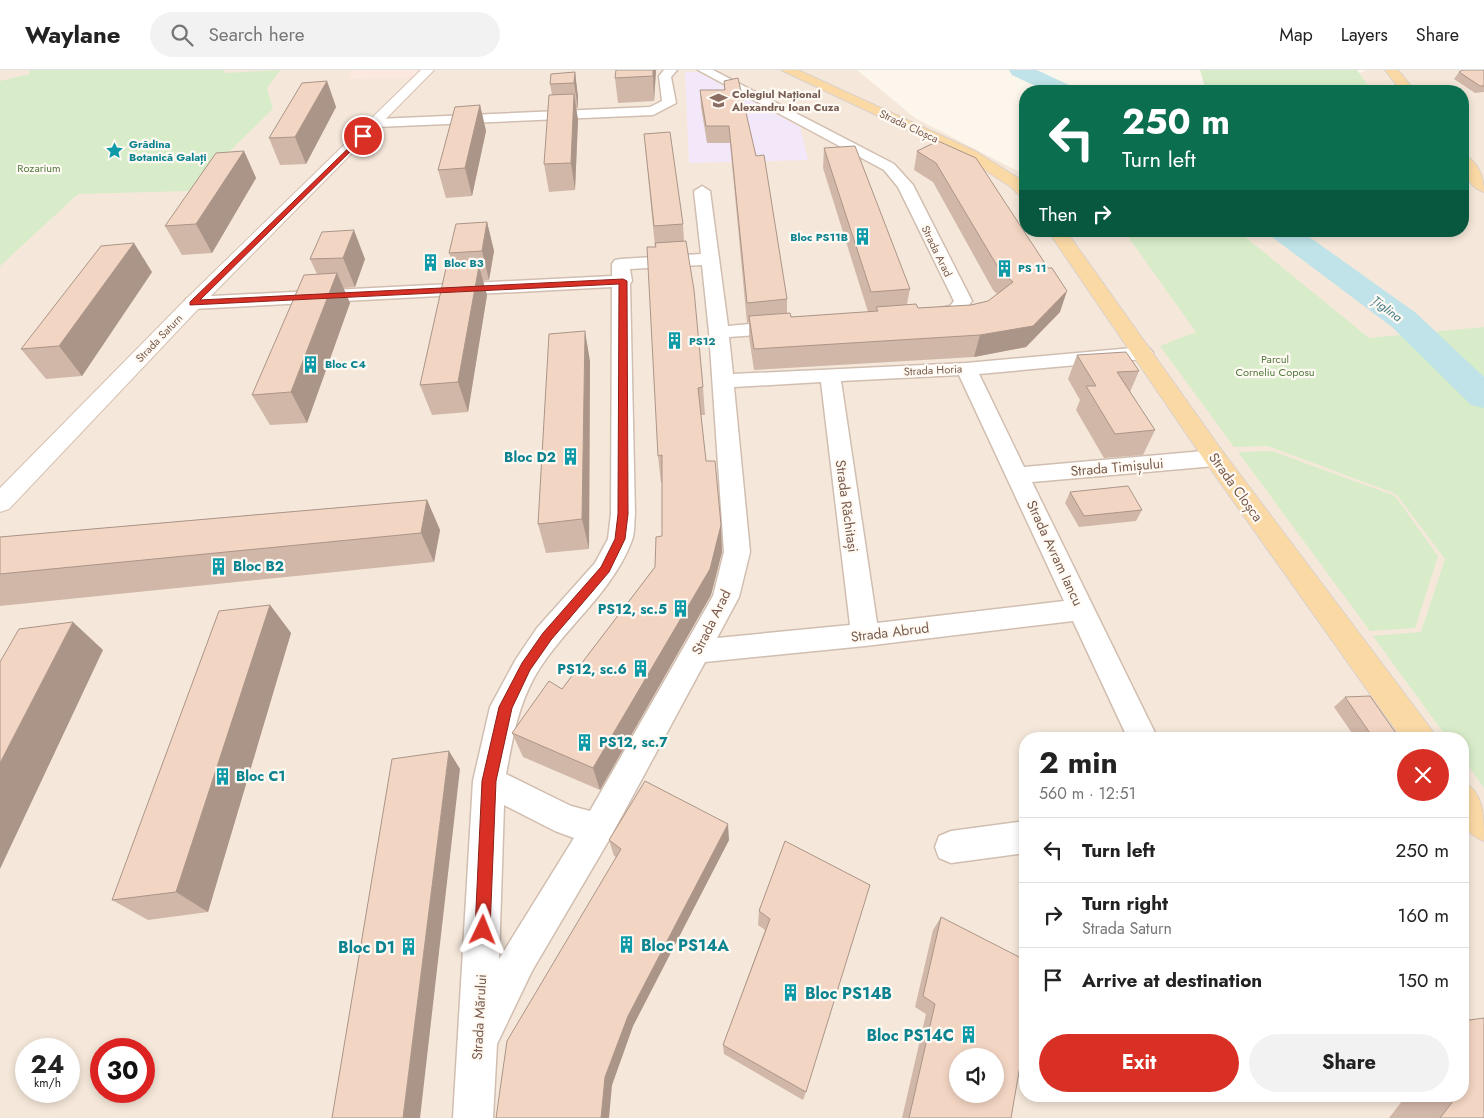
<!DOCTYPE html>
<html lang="en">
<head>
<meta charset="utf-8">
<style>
  :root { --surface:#fff; --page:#f2f2f2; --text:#222; --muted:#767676; --line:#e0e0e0; --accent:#d93025 }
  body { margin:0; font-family:Jost,sans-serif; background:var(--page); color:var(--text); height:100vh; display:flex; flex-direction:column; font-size:19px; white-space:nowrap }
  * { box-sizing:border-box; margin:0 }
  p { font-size:16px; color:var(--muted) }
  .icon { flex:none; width:28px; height:28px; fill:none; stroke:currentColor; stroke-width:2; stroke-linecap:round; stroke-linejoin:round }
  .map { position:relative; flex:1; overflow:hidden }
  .drawer { position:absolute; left:1019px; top:662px; width:450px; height:370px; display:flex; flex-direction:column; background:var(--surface); border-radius:20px; box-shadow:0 2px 8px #0003 }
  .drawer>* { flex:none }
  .banner { position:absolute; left:1019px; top:15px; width:450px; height:152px; border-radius:20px; box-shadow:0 2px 8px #0003; background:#0b6e4f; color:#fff; overflow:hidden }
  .tools { position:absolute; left:949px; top:978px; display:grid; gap:10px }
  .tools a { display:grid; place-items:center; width:55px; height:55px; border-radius:50%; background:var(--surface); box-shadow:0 2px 8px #0003; font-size:25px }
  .speed { position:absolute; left:15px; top:968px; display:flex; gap:10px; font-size:25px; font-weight:700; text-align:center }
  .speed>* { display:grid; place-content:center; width:65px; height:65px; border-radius:50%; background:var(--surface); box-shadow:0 2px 8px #0003; line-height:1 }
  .speed small { font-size:12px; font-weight:400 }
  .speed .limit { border:8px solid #d22; background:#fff; color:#111 }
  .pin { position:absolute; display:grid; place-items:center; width:42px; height:42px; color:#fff; margin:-21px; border:2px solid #fff; border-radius:50%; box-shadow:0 1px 5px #0007 }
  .me { position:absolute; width:55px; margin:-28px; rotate:2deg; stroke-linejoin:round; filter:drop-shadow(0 0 4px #0008) }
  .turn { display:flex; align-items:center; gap:18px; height:105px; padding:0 20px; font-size:22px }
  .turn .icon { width:65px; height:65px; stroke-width:2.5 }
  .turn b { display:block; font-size:35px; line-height:42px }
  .then { display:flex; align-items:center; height:48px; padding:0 20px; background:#0003; gap:10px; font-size:19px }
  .round { display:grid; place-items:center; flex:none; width:52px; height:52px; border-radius:26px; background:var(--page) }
  .overview { display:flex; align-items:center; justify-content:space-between; height:85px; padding:0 20px }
  h1 { font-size:30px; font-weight:700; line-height:38px }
  .cta { display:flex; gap:10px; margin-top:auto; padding:10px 20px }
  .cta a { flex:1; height:58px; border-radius:30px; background:var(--accent); color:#fff; font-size:20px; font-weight:700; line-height:58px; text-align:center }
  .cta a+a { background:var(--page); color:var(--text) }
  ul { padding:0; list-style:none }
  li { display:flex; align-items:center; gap:15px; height:65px; padding:0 20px; border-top:1px solid var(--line) }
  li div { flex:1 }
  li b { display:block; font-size:19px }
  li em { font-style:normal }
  header { display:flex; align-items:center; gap:30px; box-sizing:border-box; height:70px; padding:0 25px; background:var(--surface); border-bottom:1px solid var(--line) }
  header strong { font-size:24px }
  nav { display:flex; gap:28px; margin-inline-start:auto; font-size:18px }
  .search { width:350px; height:45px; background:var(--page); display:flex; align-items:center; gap:12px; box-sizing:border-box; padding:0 18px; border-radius:28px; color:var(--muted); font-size:19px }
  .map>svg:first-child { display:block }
</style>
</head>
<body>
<header>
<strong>Waylane</strong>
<div class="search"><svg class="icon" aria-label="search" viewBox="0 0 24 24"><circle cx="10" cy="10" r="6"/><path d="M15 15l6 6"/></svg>Search here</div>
<nav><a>Map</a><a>Layers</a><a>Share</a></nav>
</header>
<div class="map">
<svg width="1484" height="1048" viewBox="0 0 1484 1048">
  <rect width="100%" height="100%" fill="#fdf6ec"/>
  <path fill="#f5e8da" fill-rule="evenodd" d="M 0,0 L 857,0 L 915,48 L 1025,105 L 1025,161 L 1462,161 L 1462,21 L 1311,21 L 1367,0 L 1484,0 L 1484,1048 L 0,1048 ZM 1025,669 L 1462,669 L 1462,1026 L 1025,1026 ZM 26,979 L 69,979 L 69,1021 L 26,1021 ZM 101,979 L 144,979 L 144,1021 L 101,1021 ZM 958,986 L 995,986 L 995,1024 L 958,1024 Z"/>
  <path fill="#fde8e0" d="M 352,0 L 422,0 L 420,7 L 349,9 Z"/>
  <path fill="#f3e8fa" d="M 685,2 L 698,2 L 800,57 L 808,90 L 689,93 Z"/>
  <g fill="#d8ecc9">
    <path d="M 29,0 L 225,0 L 224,3 L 280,0 L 267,18 L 273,39 L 189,121 L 78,124 L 0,196 L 0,11 L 30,4 Z"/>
    <path d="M 1200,0 L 1357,0 L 1372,21 L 1206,21 Z"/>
    <path d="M 1124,161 L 1238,161 L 1369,268 L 1484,257 L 1484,718 L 1463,688 L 1462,669 L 1448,669 L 1373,566 L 1421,562 L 1445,489 L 1396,424 L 1268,376 L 1234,377 L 1160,276 L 1196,262 Z"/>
    <path d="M 1272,381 L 1395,426 L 1438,486 L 1415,558 L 1370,561 L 1238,382 Z"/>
  </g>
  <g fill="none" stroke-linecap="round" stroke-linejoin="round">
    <g fill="#bfe3e8" fill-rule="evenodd">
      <path d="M 1009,0 L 1037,0 L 1071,16 L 1074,21 L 1046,21 L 1012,5 Z"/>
      <path d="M 1268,161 L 1301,161 L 1416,243 L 1484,307 L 1484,338 L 1471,335 L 1392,257 L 1272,167 Z"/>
    </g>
    <defs>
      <g id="street">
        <path d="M 664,0 L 677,0 L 671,7 L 676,33 L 653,45 L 377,57 L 370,53 L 377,49 L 650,37 L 662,31 L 659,6 Z"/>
        <path d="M 698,0 L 713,0 L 894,94 L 913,115 L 972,231 L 963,244 L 926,252 L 919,250 L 917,246 L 919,242 L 950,236 L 954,231 L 898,117 L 884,100 Z"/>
        <path d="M 702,116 L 710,121 L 728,256 L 785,251 L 792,253 L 795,257 L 792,261 L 785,263 L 729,267 L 733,304 L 966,293 L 1143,277 L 1150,279 L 1153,283 L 1150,287 L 1143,289 L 979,304 L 1024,397 L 1215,380 L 1223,383 L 1226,388 L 1223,393 L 1215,396 L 1032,412 L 1158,669 L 1128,669 L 1073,551 L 865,576 L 705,592 L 609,770 L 532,901 L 497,974 L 493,1048 L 453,1048 L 473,711 L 490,637 L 516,589 L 537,558 L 595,493 L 608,469 L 611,444 L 612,217 L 193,239 L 186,237 L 184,233 L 186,229 L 193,227 L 612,206 L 612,194 L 615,190 L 621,189 L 701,184 L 694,121 ZM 702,195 L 709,262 L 724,482 L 713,526 L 590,741 L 571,736 L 506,704 C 513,668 517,639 535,606 C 563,558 613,523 632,470 C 635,463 634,452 635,444 L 630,214 L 632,211 L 630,199 ZM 959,305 L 1064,531 L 877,553 L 841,311 ZM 821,312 L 850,555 L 717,568 L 739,527 L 750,482 L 734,317 ZM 504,735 L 555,761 L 574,768 L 499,889 Z"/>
        <path d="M 1025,751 L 1025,783 L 951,793 L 939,788 L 935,777 L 939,766 L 951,761 Z"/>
      </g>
      <path id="secondary" d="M 421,0 L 434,0 L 200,237 L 9,439 L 0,442 L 0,418 L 186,229 Z"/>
      <g id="primary">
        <path d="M 781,0 L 798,0 L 975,81 L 1023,111 L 1025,113 L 1025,127 L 1019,125 L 1011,117 L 965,87 Z"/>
        <path d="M 1385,0 L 1398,0 L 1415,21 L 1401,21 Z"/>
        <path d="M 1462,85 C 1478,89 1484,108 1484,122 C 1468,118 1462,99 1462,85 Z"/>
        <path d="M 1048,161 L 1066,161 L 1223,382 L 1431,659 L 1436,669 L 1402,669 L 1207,394 Z"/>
        <path d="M 1462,711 C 1484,722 1484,745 1484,771 C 1455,760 1462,737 1462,711 Z"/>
      </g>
    </defs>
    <use href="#street" stroke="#d1beb0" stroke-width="3"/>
    <use href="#secondary" stroke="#d6c0b0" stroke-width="2"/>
    <use href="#primary" stroke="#dad1cd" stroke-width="2"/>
    <use href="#street" fill="#fff" fill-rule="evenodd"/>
    <use href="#secondary" fill="#fff" fill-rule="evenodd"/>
    <use href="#primary" fill="#fbd9a5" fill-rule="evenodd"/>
  </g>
  <g fill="#d1b7a8">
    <path d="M 656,0 L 654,31 L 618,33 L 615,8 Z"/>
    <path d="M 1484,0 L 1484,22 L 1475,23 L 1454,9 L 1459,2 Z"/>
    <path d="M 575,2 L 578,27 L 578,38 L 576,38 L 578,50 L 575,120 L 549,122 L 544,94 L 552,25 L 550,14 Z"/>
    <path d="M 327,11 L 336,37 L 306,94 L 280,95 L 269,68 Z"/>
    <path d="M 724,11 L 787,229 L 787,243 L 791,247 L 868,242 L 823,98 L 824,78 L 910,219 L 907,234 L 918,238 L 971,235 L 988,231 L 997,224 L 993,220 L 933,112 L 914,100 L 917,81 L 938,71 L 1060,242 L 1026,277 L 974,287 L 754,300 L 749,267 L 749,252 L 747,253 L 730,73 L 707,73 L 701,37 L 700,20 L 724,20 Z"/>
    <path d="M 480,35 L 486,61 L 472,126 L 446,128 L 438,100 Z"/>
    <path d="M 644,64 L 683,154 L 684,171 L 703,317 L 705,345 L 701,345 L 706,391 L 721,455 L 722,482 L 711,525 L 600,720 L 523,687 L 512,663 L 562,619 L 655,497 L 662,466 L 662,413 L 661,413 L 658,386 L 655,177 Z"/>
    <path d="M 244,81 L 256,108 L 212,183 L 182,185 L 165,156 Z"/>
    <path d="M 487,152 L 494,181 L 489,210 L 483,211 L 487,225 L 468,342 L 432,345 L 420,315 L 454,197 L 449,183 Z"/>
    <path d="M 322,162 L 365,189 L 355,217 L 343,218 L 350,233 L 307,353 L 270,355 L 252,325 L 317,204 L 310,189 Z"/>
    <path d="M 152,202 L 82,306 L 46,309 L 21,279 Z"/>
    <path d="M 1077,285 L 1139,301 L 1130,322 L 1155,360 L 1143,385 L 1104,388 L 1076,340 L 1080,330 L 1068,309 Z"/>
    <path d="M 590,291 L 589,479 L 546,483 L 538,454 Z"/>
    <path d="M 1070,422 L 1142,440 L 1136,451 L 1079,457 L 1065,433 Z"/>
    <path d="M 427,430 L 440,460 L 434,492 L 0,536 L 0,467 Z"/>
    <path d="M 270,535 L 291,563 L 208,842 L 148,850 L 112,830 Z"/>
    <path d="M 1345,627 L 1400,669 L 1356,669 L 1334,637 Z"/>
    <path d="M 609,770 L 729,770 L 633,956 L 612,1015 L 616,787 L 614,786 Z"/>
    <path d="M 785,771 L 806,1022 L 803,1030 L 724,984 L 723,975 L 765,860 L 758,855 L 759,841 Z"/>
    <path d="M 941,847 L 1011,1048 L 902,1048 L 926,944 L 915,937 L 933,860 Z"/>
    <path d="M 1462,951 L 1484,1048 L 1389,1048 L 1406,1026 L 1462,1026 Z"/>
  </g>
  <g fill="#aa9588">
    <path d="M 653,0 L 656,0 L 654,31 L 653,6 Z"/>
    <path d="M 575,2 L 578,27 L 578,38 L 574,13 Z"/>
    <path d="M 327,11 L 336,37 L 306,94 L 295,67 Z"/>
    <path d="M 574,24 L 578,50 L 575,120 L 571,93 Z"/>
    <path d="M 480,35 L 486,61 L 472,126 L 465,98 Z"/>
    <path d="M 244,81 L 256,108 L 212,183 L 196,154 Z"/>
    <path d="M 487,152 L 494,181 L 489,210 L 482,181 Z"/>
    <path d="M 354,160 L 365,189 L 355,217 L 343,188 Z"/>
    <path d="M 134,173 L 152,202 L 82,306 L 59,276 Z"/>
    <path d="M 479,196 L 487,225 L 468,342 L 458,312 Z"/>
    <path d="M 337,203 L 350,233 L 307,353 L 291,322 Z"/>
    <path d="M 1067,221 L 1060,242 L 1026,277 L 974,287 L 980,265 Z"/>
    <path d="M 585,261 L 590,291 L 589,479 L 582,449 Z"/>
    <path d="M 427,430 L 440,460 L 434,492 L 421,463 Z"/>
    <path d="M 721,455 L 722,482 L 711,525 L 600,720 L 593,698 Z"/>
    <path d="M 270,535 L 291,563 L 208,842 L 176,822 Z"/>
    <path d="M 73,552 L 103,580 L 0,799 L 0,693 Z"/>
    <path d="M 449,681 L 460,699 L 420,1048 L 403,1048 Z"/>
    <path d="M 728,754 L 729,770 L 633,956 L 612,1015 L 609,1048 L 601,1048 L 605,1007 L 628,946 Z"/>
  </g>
  <g fill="#f3d5c3" stroke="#aa9588" fill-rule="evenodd">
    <path d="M 616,0 L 653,0 L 653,6 L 615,8 Z"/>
    <path d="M 1463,0 L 1484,0 L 1484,16 L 1480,16 L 1459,2 Z"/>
    <path d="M 575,2 L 574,13 L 550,14 L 551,4 Z"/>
    <path d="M 738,8 L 756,86 L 764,85 L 787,229 L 747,233 L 729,56 L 706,56 L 700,20 L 725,20 L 724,11 Z"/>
    <path d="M 327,11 L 295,67 L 269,68 L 302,13 Z"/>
    <path d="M 574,24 L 571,93 L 544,94 L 549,25 Z"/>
    <path d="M 480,35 L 465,98 L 438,100 L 455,37 Z"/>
    <path d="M 670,62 L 683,154 L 654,156 L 644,64 Z"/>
    <path d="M 938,71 L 976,88 L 1048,198 L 1052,198 L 1067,221 L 1033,256 L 980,265 L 754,279 L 749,246 L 790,243 L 791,247 L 878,241 L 876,237 L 916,234 L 918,238 L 971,235 L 988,231 L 1013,212 L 999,199 L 936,93 L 917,81 Z"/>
    <path d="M 855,76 L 910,219 L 871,222 L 824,78 Z"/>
    <path d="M 244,81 L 196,154 L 165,156 L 216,83 Z"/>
    <path d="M 487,152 L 482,181 L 449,183 L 456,154 Z"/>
    <path d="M 354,160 L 343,188 L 310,189 L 322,162 Z"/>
    <path d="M 686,171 L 694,220 L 703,317 L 698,318 L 706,391 L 715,391 L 721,455 L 710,499 L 593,698 L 512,663 L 549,611 L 562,619 L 655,497 L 656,467 L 662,466 L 662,385 L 658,386 L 647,177 L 656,177 L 655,173 Z"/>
    <path d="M 134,173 L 59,276 L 21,279 L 101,176 Z"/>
    <path d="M 479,196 L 458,312 L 420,315 L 446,198 Z"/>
    <path d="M 337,203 L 291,322 L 252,325 L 304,205 Z"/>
    <path d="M 585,261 L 582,449 L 538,454 L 549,264 Z"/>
    <path d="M 1126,282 L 1139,301 L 1117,302 L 1155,360 L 1115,364 L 1086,316 L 1096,316 L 1077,285 Z"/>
    <path d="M 1128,416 L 1142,440 L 1084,446 L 1070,422 Z"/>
    <path d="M 427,430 L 421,463 L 0,504 L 0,467 Z"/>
    <path d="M 270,535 L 176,822 L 112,830 L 219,541 Z"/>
    <path d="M 73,552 L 0,693 L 0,592 L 19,559 Z"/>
    <path d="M 1370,626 L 1400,669 L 1374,669 L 1345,627 Z"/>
    <path d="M 449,681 L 403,1048 L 332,1048 L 392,689 Z"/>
    <path d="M 645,711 L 728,754 L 628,946 L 605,1007 L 601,1048 L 496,1048 L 507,971 L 621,779 L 609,770 Z"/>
    <path d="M 785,771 L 870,815 L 806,1022 L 723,975 L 770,849 L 759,841 Z"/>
    <path d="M 941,847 L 1025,890 L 1025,967 L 1011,1048 L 909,1048 L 935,934 L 923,926 ZM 958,986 L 995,986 L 995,1024 L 958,1024 Z"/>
    <path d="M 1484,948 L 1484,1048 L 1440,1048 L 1457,1026 L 1462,1026 L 1462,1018 L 1467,1012 L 1462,1003 L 1462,951 Z"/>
  </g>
  <path fill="#d93025" stroke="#8d1f18" d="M 363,64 L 365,67 L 200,230 L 623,209 L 627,211 L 628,444 L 625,469 L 609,502 L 551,570 L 530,600 L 512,638 L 496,711 L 490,860 L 488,866 L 483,868 L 477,866 L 475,860 L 482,711 L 499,637 L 522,593 L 543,563 L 601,497 L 615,469 L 618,444 L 619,214 L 190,235 L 190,232 Z"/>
  <defs>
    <symbol id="school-bare" viewBox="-9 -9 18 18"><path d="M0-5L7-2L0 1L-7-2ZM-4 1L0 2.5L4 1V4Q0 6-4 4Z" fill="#8d6e63" stroke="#fffaf3" stroke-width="2.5" paint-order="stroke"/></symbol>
    <symbol id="sight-bare" viewBox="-9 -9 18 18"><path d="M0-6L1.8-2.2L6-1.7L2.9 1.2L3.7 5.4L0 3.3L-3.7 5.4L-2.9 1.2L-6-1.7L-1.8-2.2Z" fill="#0f9aa8" stroke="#fffaf3" stroke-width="2.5" paint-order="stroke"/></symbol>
    <symbol id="building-bare" viewBox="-9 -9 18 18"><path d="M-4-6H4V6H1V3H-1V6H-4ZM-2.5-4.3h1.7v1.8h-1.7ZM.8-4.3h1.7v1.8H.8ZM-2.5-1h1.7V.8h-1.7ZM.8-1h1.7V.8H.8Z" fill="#0f9aa8" stroke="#fffaf3" stroke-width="2.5" paint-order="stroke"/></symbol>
  </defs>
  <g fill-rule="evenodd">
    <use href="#school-bare" x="706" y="18" width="25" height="25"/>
    <use href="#sight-bare" x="102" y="68" width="25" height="25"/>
    <use href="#building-bare" x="850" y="154" width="25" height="25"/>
    <use href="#building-bare" x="418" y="180" width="25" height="25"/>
    <use href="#building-bare" x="992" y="186" width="25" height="25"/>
    <use href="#building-bare" x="662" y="258" width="25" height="25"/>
    <use href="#building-bare" x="298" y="282" width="25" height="25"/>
    <use href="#building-bare" x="558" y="374" width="25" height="25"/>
    <use href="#building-bare" x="206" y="484" width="25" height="25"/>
    <use href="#building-bare" x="668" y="526" width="25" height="25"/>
    <use href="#building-bare" x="628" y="586" width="25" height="25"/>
    <use href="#building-bare" x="572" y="660" width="25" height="25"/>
    <use href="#building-bare" x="210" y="694" width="25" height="25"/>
    <use href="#building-bare" x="614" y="862" width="25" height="25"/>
    <use href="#building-bare" x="396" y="864" width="25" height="25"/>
    <use href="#building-bare" x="778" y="910" width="25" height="25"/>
    <use href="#building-bare" x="956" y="952" width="25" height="25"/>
  </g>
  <g text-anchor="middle" stroke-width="4.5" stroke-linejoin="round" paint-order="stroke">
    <g font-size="11" font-weight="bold" fill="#785e54" stroke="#fffaf3" text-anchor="start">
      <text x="732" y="28">Colegiul Național<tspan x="732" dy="13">Alexandru Ioan Cuza</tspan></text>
    </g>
    <g font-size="11" fill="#7a5c4d" stroke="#fffaf3">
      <text transform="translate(909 56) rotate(25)" y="4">Strada Cloșca</text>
      <text transform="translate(937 181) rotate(64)" y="4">Strada Arad</text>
      <text transform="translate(159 268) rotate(-46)" y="4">Strada Saturn</text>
      <text transform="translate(933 300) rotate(-3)" y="4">Strada Horia</text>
    </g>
    <g font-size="11" font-weight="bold" fill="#0d838f" stroke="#fffaf3" text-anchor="start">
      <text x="129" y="78">Grădina<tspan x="129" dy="13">Botanică Galați</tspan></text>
      <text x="848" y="171" text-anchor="end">Bloc PS11B</text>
      <text x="444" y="197">Bloc B3</text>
      <text x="1018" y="202">PS 11</text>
      <text x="689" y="275">PS12</text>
      <text x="325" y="298">Bloc C4</text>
    </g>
    <g font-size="11" fill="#537a41" stroke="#fffaf3">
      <text x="39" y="102">Rozarium</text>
      <text x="1275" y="293">Parcul<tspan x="1275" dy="13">Corneliu Coposu</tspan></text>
    </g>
    <g font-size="12" font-style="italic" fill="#437c86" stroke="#fffaf3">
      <text transform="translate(1387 239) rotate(37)" y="4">Țiglina</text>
    </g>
    <g font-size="14" font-weight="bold" fill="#0d838f" stroke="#fffaf3" text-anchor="end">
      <text x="556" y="392">Bloc D2</text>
      <text x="233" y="501" text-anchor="start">Bloc B2</text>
      <text x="667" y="544">PS12, sc.5</text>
      <text x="627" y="604">PS12, sc.6</text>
      <text x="599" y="677" text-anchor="start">PS12, sc.7</text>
      <text x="236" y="711" text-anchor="start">Bloc C1</text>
    </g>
    <g font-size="14" fill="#7a5c4d" stroke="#fffaf3">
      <text transform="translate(1117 397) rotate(-5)" y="5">Strada Timișului</text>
      <text transform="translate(1236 417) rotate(54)" y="5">Strada Cloșca</text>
      <text transform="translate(847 436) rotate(82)" y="5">Strada Răchitași</text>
      <text transform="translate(1055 483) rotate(65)" y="5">Strada Avram Iancu</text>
      <text transform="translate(711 552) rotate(-64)" y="5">Strada Arad</text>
      <text transform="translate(890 562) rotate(-7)" y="5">Strada Abrud</text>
      <text transform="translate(479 947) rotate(-87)" y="5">Strada Mărului</text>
    </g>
    <g font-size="16" font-weight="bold" fill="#0d838f" stroke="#fffaf3" text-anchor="start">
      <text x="641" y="881">Bloc PS14A</text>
      <text x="395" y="883" text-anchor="end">Bloc D1</text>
      <text x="805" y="929">Bloc PS14B</text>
      <text x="954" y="971" text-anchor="end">Bloc PS14C</text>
    </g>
  </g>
</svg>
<div class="tools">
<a><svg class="icon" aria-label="sound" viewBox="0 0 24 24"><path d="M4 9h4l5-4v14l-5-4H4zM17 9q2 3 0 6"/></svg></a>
</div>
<div class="speed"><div>24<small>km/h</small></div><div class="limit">30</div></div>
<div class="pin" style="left:363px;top:66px;background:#d93025"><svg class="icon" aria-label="arrive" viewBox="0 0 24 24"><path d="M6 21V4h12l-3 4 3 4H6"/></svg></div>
<svg class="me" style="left:483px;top:860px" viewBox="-20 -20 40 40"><path d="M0-17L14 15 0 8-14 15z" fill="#d93025" stroke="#fff" stroke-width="4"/></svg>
<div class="banner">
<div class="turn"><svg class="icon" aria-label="left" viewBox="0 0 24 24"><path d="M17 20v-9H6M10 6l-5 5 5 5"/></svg><div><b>250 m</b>Turn left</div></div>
<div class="then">Then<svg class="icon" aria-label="right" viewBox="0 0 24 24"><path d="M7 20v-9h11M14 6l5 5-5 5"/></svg></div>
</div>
<section class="drawer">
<div class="overview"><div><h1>2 min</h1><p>560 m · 12:51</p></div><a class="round" style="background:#d93025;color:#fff"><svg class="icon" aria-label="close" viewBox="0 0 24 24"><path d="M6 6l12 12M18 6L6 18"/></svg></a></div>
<ul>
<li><svg class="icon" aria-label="left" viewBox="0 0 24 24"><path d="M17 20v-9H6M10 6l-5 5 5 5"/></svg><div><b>Turn left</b></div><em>250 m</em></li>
<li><svg class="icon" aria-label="right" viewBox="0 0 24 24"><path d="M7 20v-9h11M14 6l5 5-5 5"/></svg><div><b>Turn right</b><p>Strada Saturn</p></div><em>160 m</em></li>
<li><svg class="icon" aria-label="arrive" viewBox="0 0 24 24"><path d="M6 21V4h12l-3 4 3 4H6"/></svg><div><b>Arrive at destination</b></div><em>150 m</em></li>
</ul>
<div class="cta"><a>Exit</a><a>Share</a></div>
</section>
</div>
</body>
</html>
